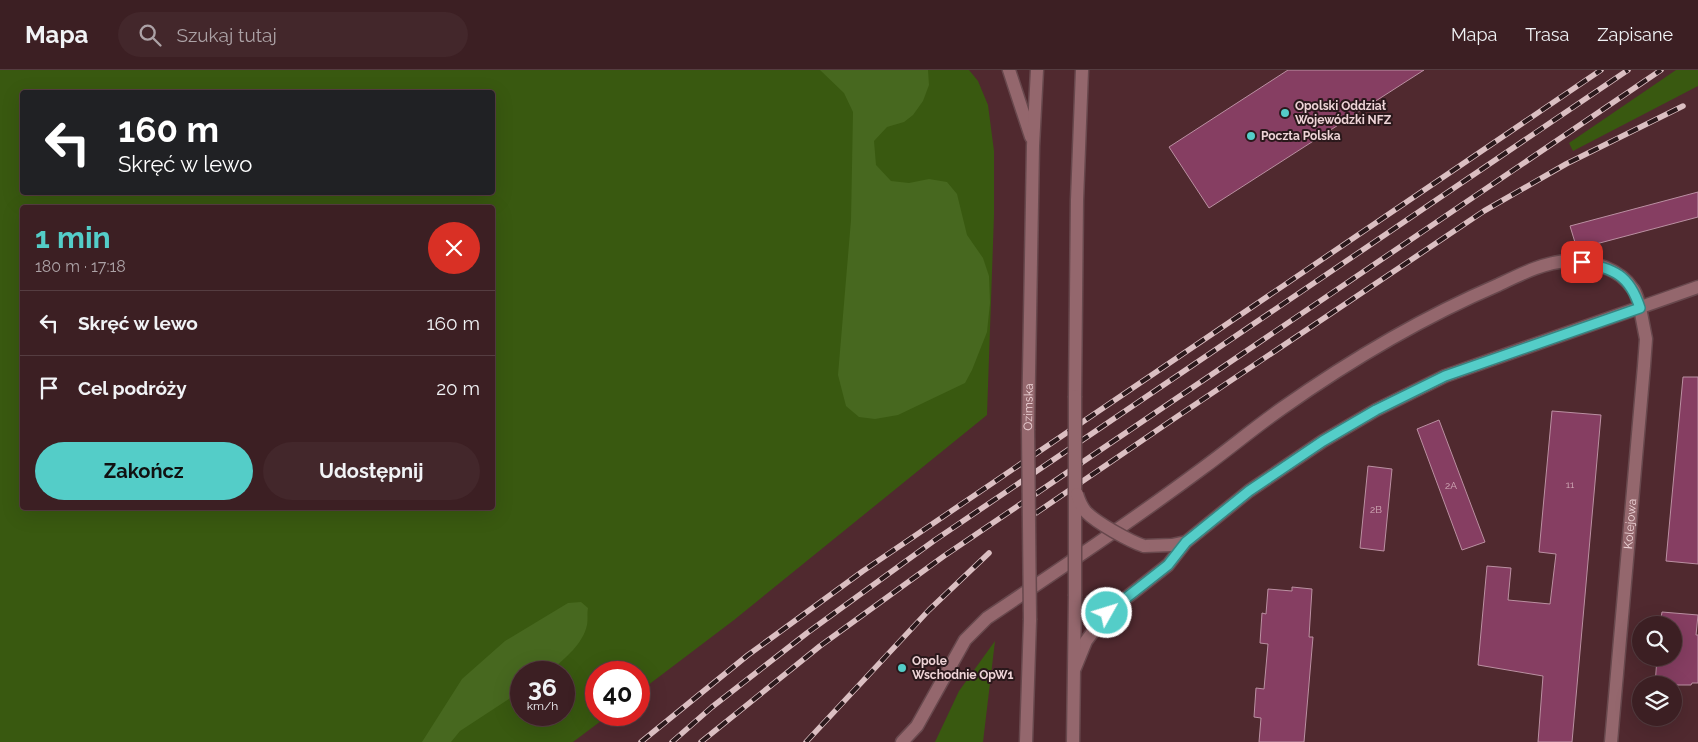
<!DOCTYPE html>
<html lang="pl">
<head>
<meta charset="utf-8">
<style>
  :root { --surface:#3c1f23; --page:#43272b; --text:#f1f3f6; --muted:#aca2a6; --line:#553d41; --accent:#54cdc8 }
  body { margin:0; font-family:Raleway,sans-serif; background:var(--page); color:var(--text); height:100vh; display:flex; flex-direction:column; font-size:19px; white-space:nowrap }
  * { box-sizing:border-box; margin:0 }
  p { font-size:16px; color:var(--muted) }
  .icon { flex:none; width:28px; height:28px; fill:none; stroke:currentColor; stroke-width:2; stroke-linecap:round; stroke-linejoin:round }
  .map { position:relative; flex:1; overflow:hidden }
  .side { position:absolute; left:20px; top:135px; width:475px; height:305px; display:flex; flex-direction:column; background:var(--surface); border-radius:5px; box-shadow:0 5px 20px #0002,0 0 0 1px var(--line) }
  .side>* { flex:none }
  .top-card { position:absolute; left:20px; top:20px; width:475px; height:105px; border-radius:5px; box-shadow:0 5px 20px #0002,0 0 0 1px var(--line); background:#202124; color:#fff; overflow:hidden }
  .buttons { position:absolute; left:1632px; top:546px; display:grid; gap:10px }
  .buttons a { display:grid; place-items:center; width:50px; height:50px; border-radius:50%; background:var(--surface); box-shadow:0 5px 20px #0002,0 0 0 1px var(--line); font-size:25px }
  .speed { position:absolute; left:510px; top:591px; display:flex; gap:10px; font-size:25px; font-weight:700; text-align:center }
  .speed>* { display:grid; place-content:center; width:65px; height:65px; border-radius:50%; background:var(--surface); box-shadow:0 5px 20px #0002,0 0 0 1px var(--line); line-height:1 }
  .speed small { font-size:12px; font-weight:400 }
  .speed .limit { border:8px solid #d22; background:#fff; color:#111 }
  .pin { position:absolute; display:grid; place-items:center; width:42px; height:42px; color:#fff; margin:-21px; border-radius:10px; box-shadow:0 2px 8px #0006 }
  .me { position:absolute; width:55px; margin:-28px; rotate:51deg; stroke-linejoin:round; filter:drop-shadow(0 0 4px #0008) }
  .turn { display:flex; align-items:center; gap:18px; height:105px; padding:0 15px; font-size:22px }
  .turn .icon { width:65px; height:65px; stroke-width:2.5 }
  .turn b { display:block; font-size:35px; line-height:42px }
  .round { display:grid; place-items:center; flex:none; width:52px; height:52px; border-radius:26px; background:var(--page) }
  .headline { display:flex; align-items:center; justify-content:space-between; height:85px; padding:0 15px }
  h1 { font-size:30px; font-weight:700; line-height:38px; color:var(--accent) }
  .cta { display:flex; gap:10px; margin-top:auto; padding:10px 15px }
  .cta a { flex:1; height:58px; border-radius:30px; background:var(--accent); color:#111; font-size:20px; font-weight:700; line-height:58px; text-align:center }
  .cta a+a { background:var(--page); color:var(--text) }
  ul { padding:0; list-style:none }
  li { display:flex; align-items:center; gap:15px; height:65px; padding:0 15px; border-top:1px solid var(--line) }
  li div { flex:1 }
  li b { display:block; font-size:19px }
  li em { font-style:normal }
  header { display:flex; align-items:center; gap:30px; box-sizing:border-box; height:70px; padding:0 25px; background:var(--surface); border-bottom:1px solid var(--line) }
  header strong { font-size:24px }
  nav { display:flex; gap:28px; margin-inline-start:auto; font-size:18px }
  .search { width:350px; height:45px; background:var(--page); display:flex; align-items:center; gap:12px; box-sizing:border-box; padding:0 18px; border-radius:28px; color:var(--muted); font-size:19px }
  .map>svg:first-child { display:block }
</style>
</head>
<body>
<header>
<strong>Mapa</strong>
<div class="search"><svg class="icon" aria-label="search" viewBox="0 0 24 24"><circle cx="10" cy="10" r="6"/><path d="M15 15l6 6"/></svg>Szukaj tutaj</div>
<nav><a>Mapa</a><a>Trasa</a><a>Zapisane</a></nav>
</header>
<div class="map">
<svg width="1698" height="672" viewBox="0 0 1698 672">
  <rect width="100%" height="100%" fill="#50292f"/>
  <g fill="#395910" fill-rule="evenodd">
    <path d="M 0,0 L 969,0 L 978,11 L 988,35 L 994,81 L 994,145 L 987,345 L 734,550 L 639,622 L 639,602 L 596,602 L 596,645 L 609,645 L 573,672 L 0,672 ZM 22,22 L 492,22 L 492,122 L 22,122 ZM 22,138 L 492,138 L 492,438 L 22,438 ZM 521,602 L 564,602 L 564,645 L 521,645 Z"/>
    <path d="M 1676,0 L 1698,0 L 1698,16 L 1573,81 L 1569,73 Z"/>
    <path d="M 995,571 L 983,672 L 935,672 L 959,621 Z"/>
  </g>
  <g fill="#47681f">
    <path d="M 820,0 L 928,0 L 929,15 L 923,31 L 913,45 L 904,52 L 887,57 L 874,71 L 876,95 L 891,111 L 909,113 L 929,109 L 947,112 L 957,124 L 967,165 L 983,188 L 989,206 L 990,233 L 987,262 L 972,300 L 965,313 L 898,345 L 875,349 L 859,347 L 846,336 L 838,305 L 851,150 L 853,42 L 844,23 Z"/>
    <path d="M 581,532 L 588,538 C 587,543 588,550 587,555 C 583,574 565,588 552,600 L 549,602 L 521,602 L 521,621 L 460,661 L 451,672 L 422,672 L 462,609 L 505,571 L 568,533 Z"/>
  </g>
  <g fill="#863e62" stroke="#bb90a2">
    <path d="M 1288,0 L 1424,0 L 1209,138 L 1169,77 Z"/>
    <path d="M 1698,122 L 1698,147 L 1577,179 L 1570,156 Z"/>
    <path d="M 1683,307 L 1698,307 L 1698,494 L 1666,491 Z"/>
    <path d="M 1552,341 L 1601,345 L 1572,672 L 1538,672 L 1543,606 L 1478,595 L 1487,496 L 1511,498 L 1508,530 L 1550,534 L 1556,484 L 1539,482 Z"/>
    <path d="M 1439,350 L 1485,472 L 1462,480 L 1417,359 Z"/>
    <path d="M 1368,396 L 1392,399 L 1384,481 L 1360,478 Z"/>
    <path d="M 1292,517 L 1312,519 L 1309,567 L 1313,567 L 1304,672 L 1259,672 L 1261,648 L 1254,647 L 1256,618 L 1264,619 L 1268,574 L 1260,573 L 1262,543 L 1266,544 L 1268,519 L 1292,521 Z"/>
    <path d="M 1662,542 L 1698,545 L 1696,565 L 1698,565 L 1698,613 L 1692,613 L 1691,615 L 1655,615 L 1657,588 L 1674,588 L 1674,555 L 1660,555 Z"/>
  </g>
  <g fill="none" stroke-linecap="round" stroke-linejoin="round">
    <defs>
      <g id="street">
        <path id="s1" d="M 1611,672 L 1644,296 L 1646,269 L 1640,238"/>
      </g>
      <g id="secondary">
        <path d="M 1009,0 L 1031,67"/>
        <path d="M 1075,326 L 1077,130 L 1082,0"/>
        <path id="s2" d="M 1028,359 L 1033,76 L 1037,0"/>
        <path d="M 1144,476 L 1172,475 L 1186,472"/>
        <path d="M 1075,598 L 1086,571 L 1107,543 L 1168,495 L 1186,472 L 1249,421 L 1323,371 L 1376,340 L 1445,306 L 1698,217"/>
        <path d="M 902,672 L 917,656 L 965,570 L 987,548 C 1060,499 1133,450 1203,398 C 1229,379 1254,358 1281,339 C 1349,291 1421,248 1498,215 C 1519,205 1544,192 1568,191 C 1592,190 1620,199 1633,219 C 1637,224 1638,232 1640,238"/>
        <path d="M 1026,672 L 1030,550"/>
        <path d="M 1073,672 L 1075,526"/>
      </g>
    </defs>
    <use href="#street" stroke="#68484d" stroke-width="15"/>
    <use href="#secondary" stroke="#68484d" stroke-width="15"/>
    <use href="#street" stroke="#94676d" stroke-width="12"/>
    <use href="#secondary" stroke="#94676d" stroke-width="12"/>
    <defs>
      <g id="rail">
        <path d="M 1036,443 L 1178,346 L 1484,141 L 1566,94 L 1683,36"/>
        <path d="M 641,672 L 748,585 L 863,501 L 1601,0"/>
        <path d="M 672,672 L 712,637 L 807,563 L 935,470 L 1628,0"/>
        <path d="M 701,672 L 820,576 L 944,486 L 1661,0"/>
        <path d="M 806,672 L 929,540 L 989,483"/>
      </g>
    </defs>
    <use href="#rail" stroke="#dbbfc2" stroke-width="5.5"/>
    <use href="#rail" stroke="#2a181b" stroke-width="4" stroke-dasharray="11" stroke-linecap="butt"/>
    <defs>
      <g id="secondary-bridge">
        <path d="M 1075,326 L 1075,526"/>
        <path d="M 1028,359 L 1030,550"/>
        <path d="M 1077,424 C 1079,431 1081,436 1086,442 C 1097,453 1129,471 1144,476"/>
      </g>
    </defs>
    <use href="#secondary-bridge" stroke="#68484d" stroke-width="15" stroke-linecap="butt"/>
    <use href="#secondary-bridge" stroke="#94676d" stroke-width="12"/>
  </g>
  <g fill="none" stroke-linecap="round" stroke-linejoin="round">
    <defs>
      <path id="route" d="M 1107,543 L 1168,495 L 1186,472 L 1249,421 L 1323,371 L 1376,340 L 1445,306 L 1640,238 C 1629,204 1615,200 1582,192"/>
    </defs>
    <use href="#route" stroke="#378582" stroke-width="12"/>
    <use href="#route" stroke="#54cdc8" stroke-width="9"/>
  </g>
  <g fill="#54cdc8" stroke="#2a181b" stroke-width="2">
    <circle cx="1285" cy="43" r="5"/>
    <circle cx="1251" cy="66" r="5"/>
    <circle cx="902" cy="598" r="5"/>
  </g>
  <g text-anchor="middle" stroke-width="4" stroke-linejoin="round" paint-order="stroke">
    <g font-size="10" fill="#d4aeba">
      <text x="1570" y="418">11</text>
      <text x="1451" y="419">2A</text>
      <text x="1376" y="443">2B</text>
    </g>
    <g font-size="12" font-weight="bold" fill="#eed4d7" stroke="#2a181b" text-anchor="start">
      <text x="1295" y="40">Opolski Oddział<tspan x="1295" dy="14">Wojewódzki NFZ</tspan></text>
      <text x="1261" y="70">Poczta Polska</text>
      <text x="912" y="595">Opole<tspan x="912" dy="14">Wschodnie OpW1</tspan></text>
    </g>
    <g font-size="12" fill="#eed4d7" stroke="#2a181b">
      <text dy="4" stroke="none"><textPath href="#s2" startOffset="22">Ozimska</textPath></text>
      <text dy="4" stroke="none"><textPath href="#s1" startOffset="219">Kolejowa</textPath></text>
    </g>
  </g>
</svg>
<div class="buttons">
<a><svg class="icon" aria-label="search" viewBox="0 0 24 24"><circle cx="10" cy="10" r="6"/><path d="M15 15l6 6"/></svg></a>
<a><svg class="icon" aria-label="layers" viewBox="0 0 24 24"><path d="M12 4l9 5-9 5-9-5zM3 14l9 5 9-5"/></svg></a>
</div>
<div class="speed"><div>36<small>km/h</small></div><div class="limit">40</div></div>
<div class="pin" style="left:1582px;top:192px;background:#d93025"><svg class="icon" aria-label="arrive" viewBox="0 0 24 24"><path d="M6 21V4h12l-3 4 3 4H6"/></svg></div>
<svg class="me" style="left:1107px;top:543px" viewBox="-20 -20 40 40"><circle r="17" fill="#54cdc8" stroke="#fff" stroke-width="3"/><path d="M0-11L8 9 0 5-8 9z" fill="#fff"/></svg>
<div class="top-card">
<div class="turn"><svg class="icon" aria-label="left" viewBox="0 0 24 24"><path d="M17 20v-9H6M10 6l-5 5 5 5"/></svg><div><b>160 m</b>Skręć w lewo</div></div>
</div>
<section class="side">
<div class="headline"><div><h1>1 min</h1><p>180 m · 17:18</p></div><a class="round" style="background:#d93025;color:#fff"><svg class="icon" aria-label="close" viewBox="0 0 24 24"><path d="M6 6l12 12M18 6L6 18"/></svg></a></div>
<ul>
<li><svg class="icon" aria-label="left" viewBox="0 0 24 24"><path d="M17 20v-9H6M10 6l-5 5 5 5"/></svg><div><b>Skręć w lewo</b></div><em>160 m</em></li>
<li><svg class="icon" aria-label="arrive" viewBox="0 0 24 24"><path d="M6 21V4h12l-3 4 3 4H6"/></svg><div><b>Cel podróży</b></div><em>20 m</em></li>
</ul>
<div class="cta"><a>Zakończ</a><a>Udostępnij</a></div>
</section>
</div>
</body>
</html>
